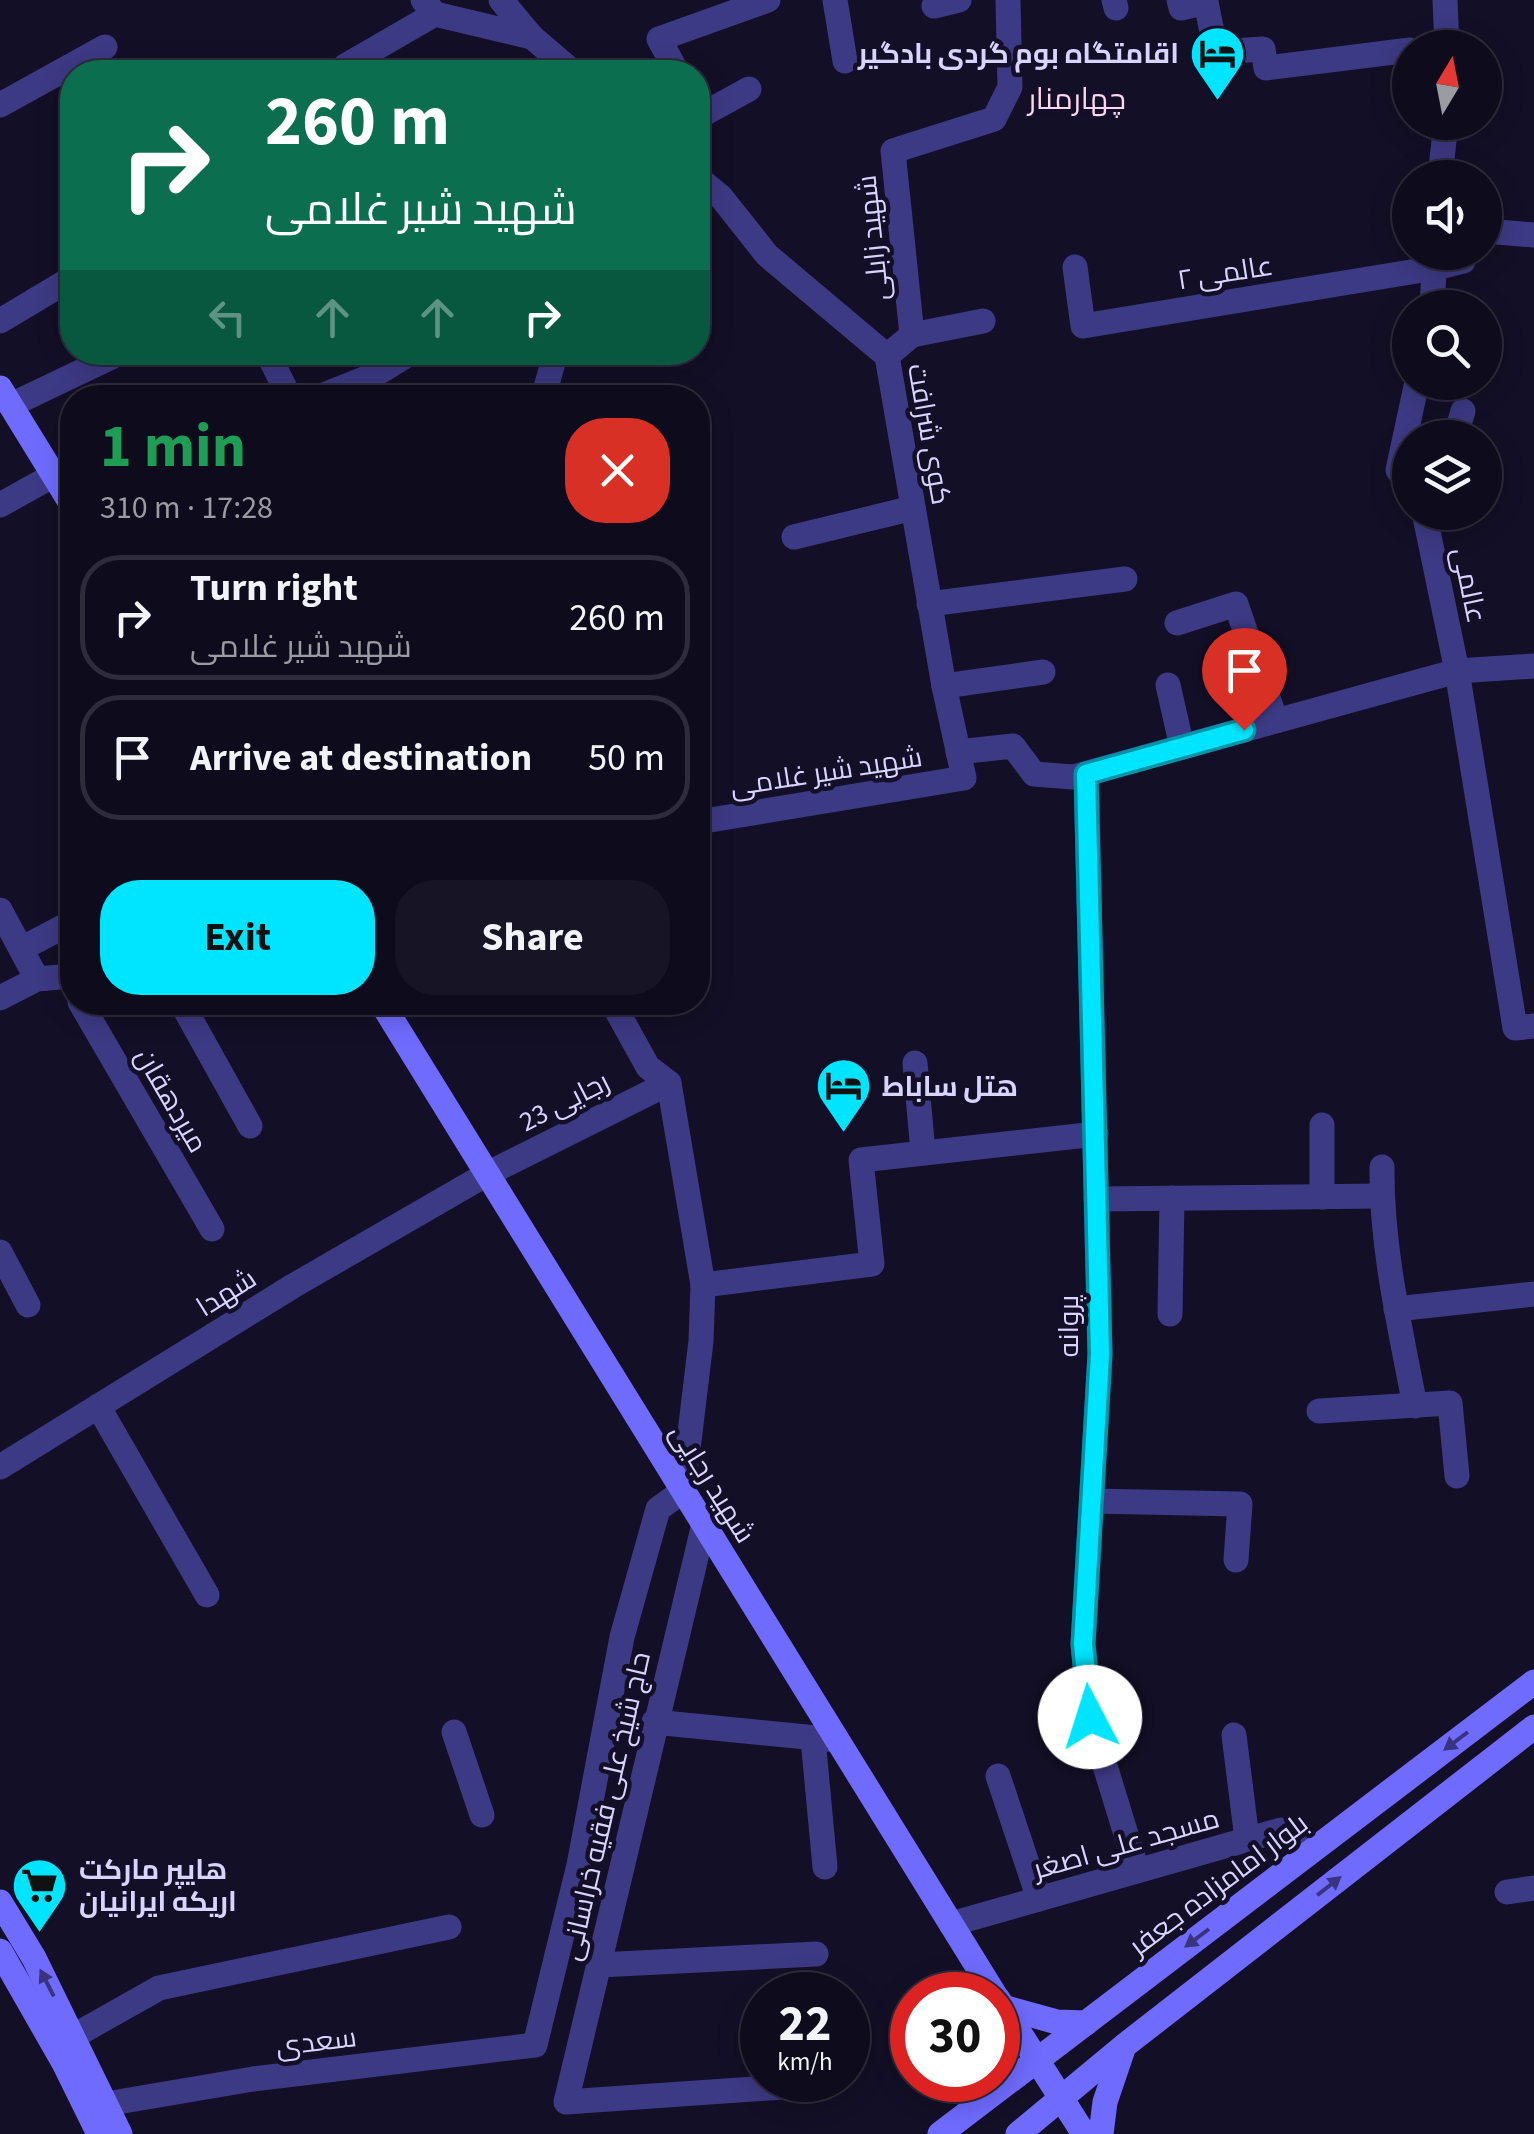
<!DOCTYPE html>
<html lang="en">
<head>
<meta charset="utf-8">
<style>
  :root { --surface:#0e0b1c; --page:#171425; --text:#f1f3f6; --muted:#9b9ba3; --line:#2e2b3b; --accent:#00e5ff }
  body { margin:0; font-family:"Source Sans 3",Cairo,sans-serif; background:var(--page); color:var(--text); height:100vh; display:flex; flex-direction:column; font-size:38px; white-space:nowrap }
  * { box-sizing:border-box; margin:0 }
  p { font-size:32px; color:var(--muted) }
  .icon { flex:none; width:55px; height:55px; fill:none; stroke:currentColor; stroke-width:2; stroke-linecap:round; stroke-linejoin:round }
  .map { position:relative; flex:1; overflow:hidden }
  .sheet { position:absolute; left:60px; top:385px; width:650px; height:630px; display:flex; flex-direction:column; background:var(--surface); border-radius:40px; box-shadow:0 5px 25px #0003,0 0 0 2px var(--line) }
  .sheet>* { flex:none }
  .hud { position:absolute; left:60px; top:60px; width:650px; height:305px; border-radius:40px; box-shadow:0 5px 25px #0003,0 0 0 2px var(--line); background:#0b6e4f; color:#fff; overflow:hidden }
  .needle { width:65px; rotate:10deg }
  .fabs { position:absolute; left:1392px; top:30px; display:grid; gap:20px }
  .fabs a { display:grid; place-items:center; width:110px; height:110px; border-radius:50%; background:var(--surface); box-shadow:0 5px 25px #0003,0 0 0 2px var(--line); font-size:50px }
  .speed { position:absolute; left:740px; top:1972px; display:flex; gap:20px; font-size:50px; font-weight:700; text-align:center }
  .speed>* { display:grid; place-content:center; width:130px; height:130px; border-radius:50%; background:var(--surface); box-shadow:0 5px 25px #0003,0 0 0 2px var(--line); line-height:1 }
  .speed small { font-size:25px; font-weight:400 }
  .speed .limit { border:15px solid #d22; background:#fff; color:#111 }
  .pin { position:absolute; display:grid; place-items:center; width:85px; height:85px; color:#fff; margin:-102px -42px; border-radius:50% 50% 50% 0; rotate:-45deg; box-shadow:0 0 10px #0007 }
  .pin .icon { rotate:45deg }
  .me { position:absolute; width:110px; margin:-55px; rotate:355deg; stroke-linejoin:round; filter:drop-shadow(0 0 8px #0008) }
  .turn { display:flex; align-items:center; gap:35px; height:210px; padding:0 40px; font-size:45px }
  .turn .icon { width:130px; height:130px; stroke-width:2.5 }
  .turn b { display:block; font-size:70px; line-height:85px }
  .lanes { display:flex; align-items:center; height:95px; padding:0 40px; background:#0003; justify-content:center; gap:50px; direction:ltr }
  .lanes .off { opacity:.35 }
  .round { display:grid; place-items:center; flex:none; width:105px; height:105px; border-radius:40px; background:var(--page) }
  .summary { display:flex; align-items:center; justify-content:space-between; height:170px; padding:0 40px }
  h1 { font-size:60px; font-weight:700; line-height:75px; color:#1e9e55 }
  .primary-button { display:flex; gap:20px; margin-top:auto; padding:20px 40px }
  .primary-button a { flex:1; height:115px; border-radius:40px; background:var(--accent); color:#111; font-size:40px; font-weight:700; line-height:115px; text-align:center }
  .primary-button a+a { background:var(--page); color:var(--text) }
  ul { padding:0; list-style:none }
  li { display:flex; align-items:center; gap:30px; height:125px; margin:0 20px 15px; padding:0 20px; border:5px solid var(--line); border-radius:40px }
  li div { flex:1 }
  li b { display:block; font-size:38px }
  li em { font-style:normal }
  .map>svg:first-child { display:block }
</style>
</head>
<body>
<div class="map">
<svg width="1534" height="2134" viewBox="0 0 1534 2134">
  <rect width="100%" height="100%" fill="#130f26"/>
  <g fill="none" stroke-linecap="round" stroke-linejoin="round">
    <g stroke="#3d3a85" stroke-width="25">
      <path d="M 501,0 L 532,37 L 573,72"/>
      <path d="M 835,0 L 845,61"/>
      <path d="M 1114,0 L 1116,8"/>
      <path d="M 1179,0 L 1181,8 L 1206,2 L 1216,52 L 1263,49 L 1266,68 L 1410,50"/>
      <path d="M 1445,0 L 1447,48"/>
      <path d="M 934,6 L 959,0"/>
      <path d="M 435,14 L 532,37"/>
      <path d="M 345,66 L 435,14 L 423,0"/>
      <path d="M 677,72 L 659,39 L 768,0"/>
      <path d="M 0,105 L 105,47"/>
      <path d="M 700,116 L 749,89"/>
      <path d="M 698,178 L 721,197 L 767,255 L 887,356 L 944,686 L 964,778 L 698,822"/>
      <path d="M 1440,178 L 1446,122"/>
      <path d="M 1485,231 L 1534,235"/>
      <path d="M 1075,267 L 1083,326 L 1435,268 L 1463,261 L 1464,252"/>
      <path d="M 1432,308 L 1435,253"/>
      <path d="M 0,321 L 72,278"/>
      <path d="M 912,335 L 983,321"/>
      <path d="M 267,352 L 290,398"/>
      <path d="M 887,356 L 912,335 L 893,151 L 994,119 L 1010,87 L 1008,0"/>
      <path d="M 316,398 L 376,374 L 412,352"/>
      <path d="M 543,398 L 556,352"/>
      <path d="M 11,405 L 122,352"/>
      <path d="M 1455,438 L 1463,411"/>
      <path d="M 1410,483 L 1398,470 L 1417,382"/>
      <path d="M 0,505 L 54,475"/>
      <path d="M 1424,512 L 1457,671 L 1515,1028 L 1534,1026"/>
      <path d="M 794,537 L 913,508"/>
      <path d="M 929,604 L 1125,579"/>
      <path d="M 1177,623 L 1236,604 L 1276,721"/>
      <path d="M 1168,685 L 1182,747"/>
      <path d="M 944,686 L 1043,672"/>
      <path d="M 958,752 L 1013,746 L 1034,774 L 1073,777 L 1457,671 L 1534,666"/>
      <path d="M 1086,774 L 1100,1354 L 1083,1644 L 1090,1717 L 1137,1870"/>
      <path d="M 0,910 L 37,979"/>
      <path d="M 21,949 L 72,922"/>
      <path d="M 0,998 L 37,979 L 72,976"/>
      <path d="M 80,1002 L 212,1229"/>
      <path d="M 181,1002 L 250,1126"/>
      <path d="M 915,1063 L 923,1152"/>
      <path d="M 1322,1125 L 1322,1197"/>
      <path d="M 1382,1167 C 1381,1246 1400,1327 1415,1406"/>
      <path d="M 1096,1199 L 1381,1196"/>
      <path d="M 0,1252 L 28,1305"/>
      <path d="M 703,1285 L 872,1264 L 861,1160 L 1096,1134"/>
      <path d="M 1396,1309 L 1534,1294"/>
      <path d="M 1170,1314 L 1172,1198"/>
      <path d="M 98,1406 L 207,1595"/>
      <path d="M 1319,1411 L 1450,1403 L 1457,1476"/>
      <path d="M 0,1467 L 293,1286 L 487,1174 L 669,1083"/>
      <path d="M 1092,1501 L 1240,1504 L 1236,1560"/>
      <path d="M 704,1524 L 566,2102 L 798,2086"/>
      <path d="M 654,1722 L 837,1740"/>
      <path d="M 454,1732 L 482,1815"/>
      <path d="M 1234,1735 L 1247,1839"/>
      <path d="M 813,1739 L 825,1867"/>
      <path d="M 998,1776 L 1039,1899"/>
      <path d="M 1507,1892 L 1534,1888"/>
      <path d="M 951,1924 L 1281,1830 L 1314,1848"/>
      <path d="M 599,1965 L 816,1954"/>
      <path d="M 74,2036 L 159,1988 L 449,1927"/>
      <path d="M 106,2104 L 253,2079 L 535,2045 L 579,1865 L 622,1637 L 658,1509 L 683,1491 L 701,1341 L 703,1285 L 669,1083 L 648,1067 L 612,1002"/>
    </g>
    <g stroke="#6f6bff" stroke-width="25">
      <path d="M 0,388 L 72,505"/>
      <path d="M 381,1002 L 995,1995"/>
      <path d="M 0,1902 L 34,1958 L 120,2134"/>
      <path d="M 0,1951 L 64,2063 L 99,2134"/>
      <path d="M 998,1999 L 1084,2134"/>
      <path d="M 1003,2007 L 1057,2022 L 1086,2023"/>
      <path d="M 940,2134 L 1534,1682"/>
      <path d="M 1018,2134 L 1124,2046 L 1534,1727"/>
      <path d="M 1101,2134 L 1105,2102 L 1122,2052"/>
    </g>
  </g>
  <defs><path id="oneway-solid" d="M-6-.8H1V-3.2L6.5 0L1 3.2V.8H-6Z" transform="scale(2.5)"/></defs>
  <g fill="#38347d">
    <use href="#oneway-solid" transform="translate(1456 1741) rotate(143)"/>
    <use href="#oneway-solid" transform="translate(1329 1886) rotate(-38)"/>
    <use href="#oneway-solid" transform="translate(1197 1938) rotate(143)"/>
    <use href="#oneway-solid" transform="translate(47 1983) rotate(-117)"/>
  </g>
  <g fill="none" stroke-linecap="round" stroke-linejoin="round">
    <defs>
      <path id="route" d="M 1090,1717 L 1083,1644 L 1100,1354 L 1086,774 L 1244,730"/>
    </defs>
    <use href="#route" stroke="#0095a6" stroke-width="25"/>
    <use href="#route" stroke="#00e5ff" stroke-width="18"/>
  </g>
  <defs>
    <symbol id="hotel-pin" viewBox="-11 -11 22 30"><path d="M0 17L-7.5 6A9.5 9.5 0 1 1 7.5 6Z" fill="#00e5ff" stroke="#130f26"/><path d="M-6-4.5h1.5V1H6V5H4.5V3h-9V5H-6ZM-4 0a1.8 1.8 0 1 1 3.6 0ZM.5 0V-2.5h3Q6-2.5 6 0Z" fill="#111"/></symbol>
    <symbol id="supermarket-pin" viewBox="-11 -11 22 30"><path d="M0 17L-7.5 6A9.5 9.5 0 1 1 7.5 6Z" fill="#00e5ff" stroke="#130f26"/><path d="M-6-5.5h2.5l.6 2H6L4.5 2H-2.5L-4.4-4H-6ZM-1.5 3.2a1.3 1.3 0 1 0 .1 0ZM3 3.2a1.3 1.3 0 1 0 .1 0Z" fill="#111"/></symbol>
  </defs>
  <g fill-rule="evenodd">
    <use href="#hotel-pin" x="1186" y="22" width="63" height="86"/>
    <use href="#hotel-pin" x="812" y="1054" width="63" height="86"/>
    <use href="#supermarket-pin" x="8" y="1854" width="63" height="86"/>
  </g>
  <g text-anchor="middle" stroke-width="9" stroke-linejoin="round" paint-order="stroke">
    <g font-size="28" font-weight="bold" fill="#d9d4ff" stroke="#130f26" text-anchor="start">
      <text x="1179" y="63" text-anchor="end">اقامتگاه بوم گردی بادگیر</text>
      <text x="882" y="1096">هتل ساباط</text>
      <text x="79" y="1879">هایپر مارکت<tspan x="79" dy="32">اریکه ایرانیان</tspan></text>
    </g>
    <g font-size="28" fill="#d9d4ff" stroke="#130f26">
      <text transform="translate(872 238) rotate(-96)" y="10">شهید زابلی</text>
      <text transform="translate(1225 272) rotate(-9)" y="10">عالمی ۲</text>
      <text transform="translate(930 434) rotate(80)" y="10">کوی شرافت</text>
      <text transform="translate(1470 585) rotate(78)" y="10">عالمی</text>
      <text transform="translate(826 771) rotate(-9)" y="10">شهید شیر غلامی</text>
      <text transform="translate(172 1100) rotate(60)" y="10">میردهقان</text>
      <text transform="translate(564 1101) rotate(-27)" y="10">رجایی 23</text>
      <text transform="translate(226 1292) rotate(-32)" y="10">شهدا</text>
      <text transform="translate(1068 1326) rotate(-90)" y="10">پروانه</text>
      <text transform="translate(713 1483) rotate(58)" y="10">شهید رجایی</text>
      <text transform="translate(605 1806) rotate(-77)" y="10">حاج شیخ علی فقیه خراسانی</text>
      <text transform="translate(1126 1843) rotate(-16)" y="10">مسجد علی اصغر</text>
      <text transform="translate(1218 1884) rotate(-37)" y="10">بلوار امامزاده جعفر</text>
      <text transform="translate(316 2041) rotate(-7)" y="10">سعدی</text>
    </g>
    <g font-size="30" fill="#ffd6f0" stroke="#130f26">
      <text x="1077" y="109">چهارمنار</text>
    </g>
  </g>
</svg>
<div class="fabs">
<a><svg class="needle" viewBox="-14 -14 28 28"><path d="M0-13l5 13h-10z" fill="#e53935"/><path d="M0 13l5-13h-10z" fill="#9b9ba3"/></svg></a>
<a><svg class="icon" aria-label="sound" viewBox="0 0 24 24"><path d="M4 9h4l5-4v14l-5-4H4zM17 9q2 3 0 6"/></svg></a>
<a><svg class="icon" aria-label="search" viewBox="0 0 24 24"><circle cx="10" cy="10" r="6"/><path d="M15 15l6 6"/></svg></a>
<a><svg class="icon" aria-label="layers" viewBox="0 0 24 24"><path d="M12 4l9 5-9 5-9-5zM3 14l9 5 9-5"/></svg></a>
</div>
<div class="speed"><div>22<small>km/h</small></div><div class="limit">30</div></div>
<div class="pin" style="left:1244px;top:730px;background:#d93025"><svg class="icon" aria-label="arrive" viewBox="0 0 24 24"><path d="M6 21V4h12l-3 4 3 4H6"/></svg></div>
<svg class="me" style="left:1090px;top:1717px" viewBox="-20 -20 40 40"><circle r="19" fill="#fff"/><path d="M0-13L10 11 0 6-10 11z" fill="#00e5ff"/></svg>
<div class="hud">
<div class="turn"><svg class="icon" aria-label="right" viewBox="0 0 24 24"><path d="M7 20v-9h11M14 6l5 5-5 5"/></svg><div><b>260 m</b>شهید شیر غلامی</div></div>
<div class="lanes"><svg class="icon off" aria-label="left" viewBox="0 0 24 24"><path d="M17 20v-9H6M10 6l-5 5 5 5"/></svg><svg class="icon off" aria-label="ahead" viewBox="0 0 24 24"><path d="M12 20V5M6 11l6-6 6 6"/></svg><svg class="icon off" aria-label="ahead" viewBox="0 0 24 24"><path d="M12 20V5M6 11l6-6 6 6"/></svg><svg class="icon" aria-label="right" viewBox="0 0 24 24"><path d="M7 20v-9h11M14 6l5 5-5 5"/></svg></div>
</div>
<section class="sheet">
<div class="summary"><div><h1>1 min</h1><p>310 m · 17:28</p></div><a class="round" style="background:#d93025;color:#fff"><svg class="icon" aria-label="close" viewBox="0 0 24 24"><path d="M6 6l12 12M18 6L6 18"/></svg></a></div>
<ul>
<li><svg class="icon" aria-label="right" viewBox="0 0 24 24"><path d="M7 20v-9h11M14 6l5 5-5 5"/></svg><div><b>Turn right</b><p>شهید شیر غلامی</p></div><em>260 m</em></li>
<li><svg class="icon" aria-label="arrive" viewBox="0 0 24 24"><path d="M6 21V4h12l-3 4 3 4H6"/></svg><div><b>Arrive at destination</b></div><em>50 m</em></li>
</ul>
<div class="primary-button"><a>Exit</a><a>Share</a></div>
</section>
</div>
</body>
</html>
